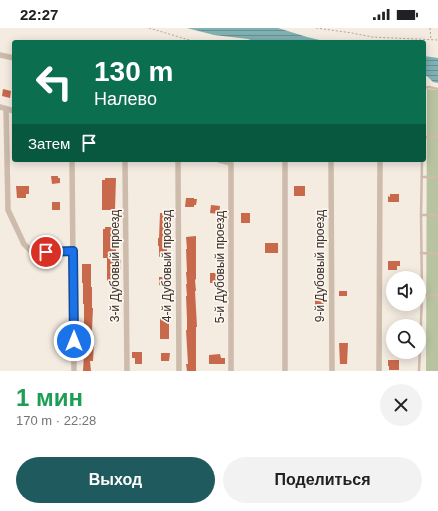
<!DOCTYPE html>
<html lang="ru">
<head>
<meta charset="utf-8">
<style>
  :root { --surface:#fff; --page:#f2f2f2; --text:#202124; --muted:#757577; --accent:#1f5a5e }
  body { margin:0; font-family:Helvetica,sans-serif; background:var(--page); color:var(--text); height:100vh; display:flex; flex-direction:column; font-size:15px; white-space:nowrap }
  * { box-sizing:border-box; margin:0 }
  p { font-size:13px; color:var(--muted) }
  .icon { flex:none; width:22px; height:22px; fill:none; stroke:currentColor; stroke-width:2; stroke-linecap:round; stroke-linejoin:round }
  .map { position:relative; height:343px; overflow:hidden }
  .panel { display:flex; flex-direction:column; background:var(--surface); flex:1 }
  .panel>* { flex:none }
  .top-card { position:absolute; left:12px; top:12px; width:414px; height:122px; border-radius:4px; box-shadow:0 2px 10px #0003; background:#0b6e4f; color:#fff; overflow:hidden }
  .fabs { position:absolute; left:386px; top:243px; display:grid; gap:8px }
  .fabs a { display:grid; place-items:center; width:40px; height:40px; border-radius:50%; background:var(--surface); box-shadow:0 2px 10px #0003; font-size:20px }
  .pin { position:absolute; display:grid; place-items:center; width:34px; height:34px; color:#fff; margin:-17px; border:2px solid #fff; border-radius:50%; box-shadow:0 1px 4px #0007 }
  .me { position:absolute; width:44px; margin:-22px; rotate:0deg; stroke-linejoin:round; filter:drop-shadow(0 0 3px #0008) }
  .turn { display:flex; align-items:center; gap:14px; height:84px; padding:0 16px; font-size:18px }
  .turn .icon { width:52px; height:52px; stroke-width:2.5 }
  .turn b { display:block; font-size:28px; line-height:34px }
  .then { display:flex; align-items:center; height:38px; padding:0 16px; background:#0003; gap:8px; font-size:15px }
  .round { display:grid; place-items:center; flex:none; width:42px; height:42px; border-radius:21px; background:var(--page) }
  .head { display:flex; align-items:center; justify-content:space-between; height:68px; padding:0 16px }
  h1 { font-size:24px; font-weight:700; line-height:30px; color:#1e9e55 }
  .action { display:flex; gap:8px; margin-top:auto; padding:8px 16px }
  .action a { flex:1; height:46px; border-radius:24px; background:var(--accent); color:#fff; font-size:16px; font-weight:700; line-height:46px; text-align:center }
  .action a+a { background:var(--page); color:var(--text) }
  .status { display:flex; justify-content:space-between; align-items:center; height:28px; padding:0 20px; background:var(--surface); direction:ltr }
  .status svg { height:11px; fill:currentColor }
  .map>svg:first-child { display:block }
</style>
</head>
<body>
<div class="status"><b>22:27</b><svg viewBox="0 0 49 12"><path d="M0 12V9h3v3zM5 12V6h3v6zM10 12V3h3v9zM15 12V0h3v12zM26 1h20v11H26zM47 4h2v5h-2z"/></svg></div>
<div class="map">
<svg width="438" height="343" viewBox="0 0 438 343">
  <defs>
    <pattern id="water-rules" width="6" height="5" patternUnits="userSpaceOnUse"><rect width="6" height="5" fill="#7fb0b2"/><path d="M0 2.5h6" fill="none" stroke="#699091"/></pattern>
  </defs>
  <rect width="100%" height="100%" fill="#f4ebe1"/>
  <path fill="#b8c4a0" d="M 427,61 L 438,62 L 438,343 L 426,343 Z"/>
  <g fill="url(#water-rules)">
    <path d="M 187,0 L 278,0 L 307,9 L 328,14 L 255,14 L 248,11 L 214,7 Z"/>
    <path d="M 424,28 L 438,30 L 438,55 L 433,54 L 427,48 L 424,49 Z"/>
  </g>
  <g fill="#c8694b">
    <path d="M 3,61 L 11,63 L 10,70 L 2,68 Z"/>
    <path d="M 51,148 L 58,148 L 58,150 L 60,150 L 60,155 L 52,156 Z"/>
    <path d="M 105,150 L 116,150 L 115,182 L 102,182 L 102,152 L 105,152 Z"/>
    <path d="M 16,158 L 29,158 L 29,166 L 26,166 L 26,170 L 17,170 Z"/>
    <rect x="294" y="158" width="11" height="10"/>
    <path d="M 390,166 L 399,166 L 399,174 L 388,174 L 388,168 L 390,169 Z"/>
    <path d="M 186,170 L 194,170 L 194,171 L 197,171 L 196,177 L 194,177 L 194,179 L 185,179 Z"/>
    <rect x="52" y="174" width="8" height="8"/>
    <path d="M 211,177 L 220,178 L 219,186 L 210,185 Z"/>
    <path d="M 160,185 L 168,185 L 167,205 L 166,205 L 166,221 L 167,221 L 167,229 L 159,229 L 159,218 L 158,218 L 158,210 L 159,210 Z"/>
    <rect x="241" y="185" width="9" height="10"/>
    <path d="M 105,199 L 116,199 L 116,231 L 121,231 L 120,246 L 119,247 L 119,250 L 117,250 L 117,253 L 107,253 L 107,230 L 103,230 L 103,201 L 105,201 Z"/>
    <path d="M 196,208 L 196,251 L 195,252 L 196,263 L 195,263 L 197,299 L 196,299 L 196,343 L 187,343 L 186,336 L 188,336 L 186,302 L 187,302 L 187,291 L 186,268 L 187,268 L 186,256 L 187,256 L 186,244 L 187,244 L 186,221 L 187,221 L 186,209 Z"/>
    <rect x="265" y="215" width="13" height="10"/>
    <path d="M 388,233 L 400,233 L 400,238 L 397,238 L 397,242 L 388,242 Z"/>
    <path d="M 82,236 L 91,236 L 91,259 L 92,259 L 92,280 L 93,280 L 92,302 L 93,314 L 94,314 L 93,333 L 90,333 L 91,343 L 83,343 L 85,309 L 84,309 L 84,276 L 83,276 L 83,255 L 82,255 Z"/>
    <path d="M 210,245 L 224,245 L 224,251 L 219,251 L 219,255 L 210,255 Z"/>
    <path d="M 159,249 L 169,249 L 168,258 L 159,257 Z"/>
    <rect x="339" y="263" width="8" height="5"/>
    <path d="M 315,271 L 324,271 L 323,280 L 315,280 Z"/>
    <path d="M 160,290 L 169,291 L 169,311 L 160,311 Z"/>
    <path d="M 339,315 L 348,315 L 347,336 L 340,336 Z"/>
    <path d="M 132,324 L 142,324 L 142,336 L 135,336 L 135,330 L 132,330 Z"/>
    <path d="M 161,325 L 170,325 L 169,333 L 161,333 Z"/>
    <path d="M 220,326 L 221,330 L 225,330 L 225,336 L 209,336 L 209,327 Z"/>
    <path d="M 388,332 L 399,332 L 399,342 L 389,342 L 389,338 L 388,338 Z"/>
  </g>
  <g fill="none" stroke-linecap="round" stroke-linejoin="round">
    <g stroke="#b9a596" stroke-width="1" stroke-dasharray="2 2" stroke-linecap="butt">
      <path d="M 149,0 L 196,14"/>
      <path d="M 316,0 L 352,5 L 372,9 L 438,12"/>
      <path d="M 430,0 L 431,12"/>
    </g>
    <g stroke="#cdbbac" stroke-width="2.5">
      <path d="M 424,60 L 429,59 L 438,61"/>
      <path d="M 424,109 L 438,109"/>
      <path d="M 422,149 L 438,149"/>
      <path d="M 421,187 L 438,187"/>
      <path d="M 421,225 L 438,226"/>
      <path d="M 422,267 L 438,267"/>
      <path d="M 419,343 L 422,267 L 421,187 L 422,132"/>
    </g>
    <g stroke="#cdbbac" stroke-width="5.5">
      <path d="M 0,27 L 14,30"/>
      <path d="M 0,79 L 14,83"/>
      <path d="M 6,81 L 8,182 L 24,216 L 32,224 L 73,223"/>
      <path d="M 72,132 L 74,343"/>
      <path d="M 125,132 L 127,343"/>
      <path d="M 178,132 L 179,343"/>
      <path d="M 219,132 L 231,135 L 231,343"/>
      <path d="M 331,132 L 332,343"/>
      <path d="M 285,343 L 285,132"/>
      <path d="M 379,343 L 380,132"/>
    </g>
  </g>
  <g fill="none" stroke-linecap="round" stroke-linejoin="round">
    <defs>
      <path id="route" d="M 46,224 L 73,223 L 74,313"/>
    </defs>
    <use href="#route" stroke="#114b97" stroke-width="10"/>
    <use href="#route" stroke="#1a73e8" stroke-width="7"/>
  </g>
  <g text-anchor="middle" stroke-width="3.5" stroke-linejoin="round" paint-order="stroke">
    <g font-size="12" fill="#3b302b" stroke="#fbf5ee">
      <text transform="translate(115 238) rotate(-90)" y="4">3-й Дубовый проезд</text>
      <text transform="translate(167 238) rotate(-90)" y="4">4-й Дубовый проезд</text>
      <text transform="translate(320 238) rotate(-90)" y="4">9-й Дубовый проезд</text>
      <text transform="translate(220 239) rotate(-90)" y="4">5-й Дубовый проезд</text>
    </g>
  </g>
</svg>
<div class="fabs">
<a><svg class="icon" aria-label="sound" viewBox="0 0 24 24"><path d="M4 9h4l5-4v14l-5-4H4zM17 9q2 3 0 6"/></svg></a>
<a><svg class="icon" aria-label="search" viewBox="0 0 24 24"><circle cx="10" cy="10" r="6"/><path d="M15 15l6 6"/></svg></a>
</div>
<div class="pin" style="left:46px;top:224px;background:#d93025"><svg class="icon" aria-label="arrive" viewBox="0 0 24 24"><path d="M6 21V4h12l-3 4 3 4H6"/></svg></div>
<svg class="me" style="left:74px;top:313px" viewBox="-20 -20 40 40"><circle r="17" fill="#1a73e8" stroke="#fff" stroke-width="3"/><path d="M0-11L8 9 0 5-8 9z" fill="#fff"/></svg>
<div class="top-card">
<div class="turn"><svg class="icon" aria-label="left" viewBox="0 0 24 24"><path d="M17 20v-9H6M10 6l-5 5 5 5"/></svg><div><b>130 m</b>Налево</div></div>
<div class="then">Затем<svg class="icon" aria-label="arrive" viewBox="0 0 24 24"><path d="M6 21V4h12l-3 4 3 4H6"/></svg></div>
</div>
</div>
<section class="panel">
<div class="head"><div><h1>1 мин</h1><p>170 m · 22:28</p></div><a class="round"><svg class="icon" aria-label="close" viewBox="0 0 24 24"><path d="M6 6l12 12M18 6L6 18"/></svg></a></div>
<div class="action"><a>Выход</a><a>Поделиться</a></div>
</section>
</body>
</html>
